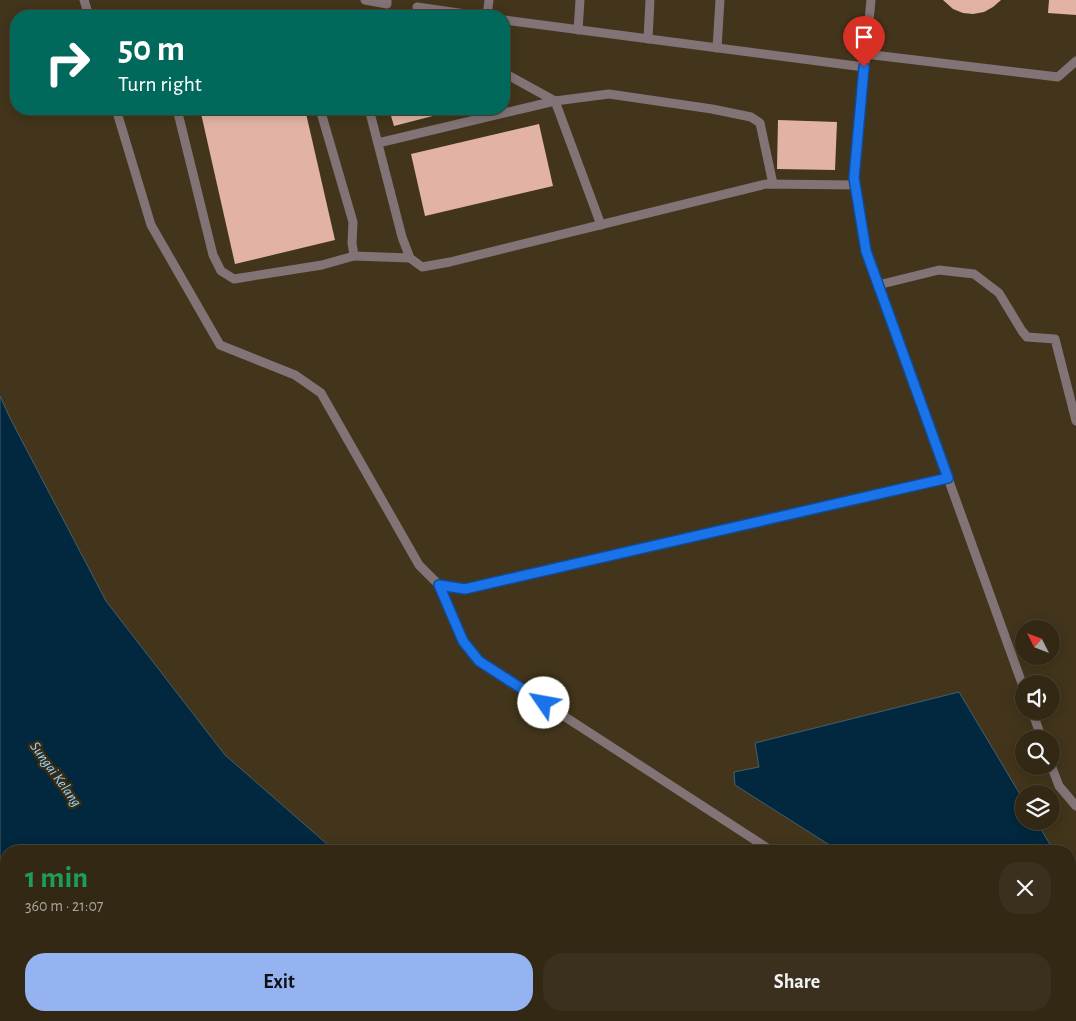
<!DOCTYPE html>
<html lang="en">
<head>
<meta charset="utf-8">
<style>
  :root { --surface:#322814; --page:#3a301d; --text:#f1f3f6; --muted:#a8a6a0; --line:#4d4434; --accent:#95b2f1 }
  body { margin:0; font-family:"Alegreya Sans",sans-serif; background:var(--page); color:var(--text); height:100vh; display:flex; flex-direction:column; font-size:19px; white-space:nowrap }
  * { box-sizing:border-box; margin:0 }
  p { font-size:16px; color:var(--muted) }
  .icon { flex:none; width:28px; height:28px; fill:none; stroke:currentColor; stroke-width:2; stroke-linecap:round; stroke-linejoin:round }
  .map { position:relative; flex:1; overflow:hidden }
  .details { position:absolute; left:0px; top:845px; width:1076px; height:176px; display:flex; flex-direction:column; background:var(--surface); border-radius:20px 20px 0 0; box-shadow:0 2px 12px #0003,0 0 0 1px var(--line) }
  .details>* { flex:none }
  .hud { position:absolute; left:10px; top:10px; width:500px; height:105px; border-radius:20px; box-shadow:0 2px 12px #0003,0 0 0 1px var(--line); background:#00695c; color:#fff; overflow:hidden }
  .needle { width:32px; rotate:312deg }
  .tools { position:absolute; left:1015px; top:620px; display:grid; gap:10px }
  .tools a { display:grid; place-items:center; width:45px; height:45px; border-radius:50%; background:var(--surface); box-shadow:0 2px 12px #0003,0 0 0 1px var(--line); font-size:25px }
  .pin { position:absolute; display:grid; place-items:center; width:42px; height:42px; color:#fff; margin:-51px -21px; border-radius:50% 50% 50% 0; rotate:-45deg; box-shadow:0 0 5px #0007 }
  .pin .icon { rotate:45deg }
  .me { position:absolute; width:55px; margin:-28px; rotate:303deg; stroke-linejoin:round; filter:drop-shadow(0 0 4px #0008) }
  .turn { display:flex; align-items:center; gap:18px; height:105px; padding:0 25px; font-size:22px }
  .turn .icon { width:65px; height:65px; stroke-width:2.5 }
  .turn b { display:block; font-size:35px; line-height:42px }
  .round { display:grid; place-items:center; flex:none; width:52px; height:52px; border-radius:20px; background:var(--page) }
  .headline { display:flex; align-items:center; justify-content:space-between; height:85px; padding:0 25px }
  h1 { font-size:30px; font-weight:600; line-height:38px; color:#1e9e55 }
  .cta { display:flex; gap:10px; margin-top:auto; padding:10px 25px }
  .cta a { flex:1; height:58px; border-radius:20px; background:var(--accent); color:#111; font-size:20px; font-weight:600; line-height:58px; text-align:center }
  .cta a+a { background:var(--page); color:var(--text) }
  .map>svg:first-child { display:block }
</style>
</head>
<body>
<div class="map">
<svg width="1076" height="1021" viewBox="0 0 1076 1021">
  <rect width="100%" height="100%" fill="#42351b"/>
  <g fill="#01283e" stroke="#465f6a">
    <path d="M 0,396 L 10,418 L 106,601 L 225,755 L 335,851 L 6,851 L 6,969 L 0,962 Z"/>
    <path d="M 959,692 L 1024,801 L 1024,821 L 1036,821 L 1054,851 L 839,851 L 735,785 L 734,772 L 759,767 L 755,743 Z"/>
    <path d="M 1070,878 L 1076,888 L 1076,931 L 1070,935 Z"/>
    <path d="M 45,1015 L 586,1015 L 596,1021 L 51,1021 Z"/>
  </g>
  <g fill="#e2b3a5">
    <path d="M 943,0 L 1001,0 L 993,7 L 984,12 L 973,14 L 963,13 L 953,9 Z"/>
    <path d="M 1049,0 L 1076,0 L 1076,15 L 1048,13 Z"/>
    <path d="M 200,109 L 305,109 L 335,240 L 235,264 Z"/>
    <path d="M 389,109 L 455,109 L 456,110 L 394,126 Z"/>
    <path d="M 778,120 L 837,122 L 835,170 L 777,169 Z"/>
    <path d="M 539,124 L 553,186 L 425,216 L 411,154 Z"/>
  </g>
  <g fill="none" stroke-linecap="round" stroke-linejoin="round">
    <g stroke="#827376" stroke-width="9">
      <path d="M 84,0 L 89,16"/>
      <path d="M 365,0 L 387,4 L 387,0"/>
      <path d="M 871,0 L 854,178 L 866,251 L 1024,689"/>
      <path d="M 417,7 L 480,16"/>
      <path d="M 487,16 L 489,0"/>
      <path d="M 504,20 L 864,67"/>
      <path d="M 578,30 L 580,0"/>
      <path d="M 648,39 L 650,0"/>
      <path d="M 717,48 L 720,0"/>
      <path d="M 865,54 L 1058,77 L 1076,61"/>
      <path d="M 504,73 L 555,101 L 601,225"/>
      <path d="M 116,109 L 151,225 L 220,345 L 295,375 L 321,393 L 419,565 L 439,585 L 465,589 L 948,478"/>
      <path d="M 177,109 L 213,255 L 221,271 L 234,279 L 322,265 L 354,256 L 352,243 L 353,222 L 320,109"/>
      <path d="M 369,109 L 402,237 L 410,258 L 422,267 L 450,262 L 766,184 L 855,185"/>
      <path d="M 378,143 L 555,101 L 609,94 L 712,109 L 751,117 L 760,123 L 773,184"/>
      <path d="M 354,256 L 410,258"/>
      <path d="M 878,285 L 939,270 L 974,274 L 999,293 L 1022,331 L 1027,337 L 1055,339 L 1076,421"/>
      <path d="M 439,585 L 463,641 L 479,661 L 772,851"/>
      <path d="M 1032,711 L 1042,739"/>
      <path d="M 1051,765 L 1059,786 L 1076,806"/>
      <path d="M 1024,1015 L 1033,1021"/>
    </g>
  </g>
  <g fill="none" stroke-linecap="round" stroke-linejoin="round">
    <defs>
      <path id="route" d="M 544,703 L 479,661 L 463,641 L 439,585 L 465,589 L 948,478 L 866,251 L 854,178 L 864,67"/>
    </defs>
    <use href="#route" stroke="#114b97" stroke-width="12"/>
    <use href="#route" stroke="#1a73e8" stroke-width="9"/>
  </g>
  <g text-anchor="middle" stroke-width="5" stroke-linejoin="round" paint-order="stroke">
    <g font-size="15" font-style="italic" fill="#94d4fe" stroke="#382b11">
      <text transform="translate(56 774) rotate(54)" y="5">Sungai Kelang</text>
    </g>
  </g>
</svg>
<div class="tools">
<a><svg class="needle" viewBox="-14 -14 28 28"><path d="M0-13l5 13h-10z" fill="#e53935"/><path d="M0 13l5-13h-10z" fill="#a8a6a0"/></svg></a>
<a><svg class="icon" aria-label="sound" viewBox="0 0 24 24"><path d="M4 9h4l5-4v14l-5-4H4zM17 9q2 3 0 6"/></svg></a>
<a><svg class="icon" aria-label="search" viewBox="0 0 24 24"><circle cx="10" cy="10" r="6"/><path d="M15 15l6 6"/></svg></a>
<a><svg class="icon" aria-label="layers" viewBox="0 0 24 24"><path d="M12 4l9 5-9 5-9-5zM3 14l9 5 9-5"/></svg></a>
</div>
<div class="pin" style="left:864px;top:67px;background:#d93025"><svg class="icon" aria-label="arrive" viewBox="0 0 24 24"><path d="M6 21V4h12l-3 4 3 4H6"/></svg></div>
<svg class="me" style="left:544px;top:703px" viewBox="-20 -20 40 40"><circle r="19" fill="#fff"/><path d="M0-13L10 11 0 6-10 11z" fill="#1a73e8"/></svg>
<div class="hud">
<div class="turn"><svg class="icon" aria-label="right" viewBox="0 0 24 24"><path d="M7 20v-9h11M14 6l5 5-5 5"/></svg><div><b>50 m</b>Turn right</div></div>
</div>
<section class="details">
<div class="headline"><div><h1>1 min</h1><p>360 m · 21:07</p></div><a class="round"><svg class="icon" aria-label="close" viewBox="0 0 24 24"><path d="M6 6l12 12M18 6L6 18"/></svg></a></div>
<div class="cta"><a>Exit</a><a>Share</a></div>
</section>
</div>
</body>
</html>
